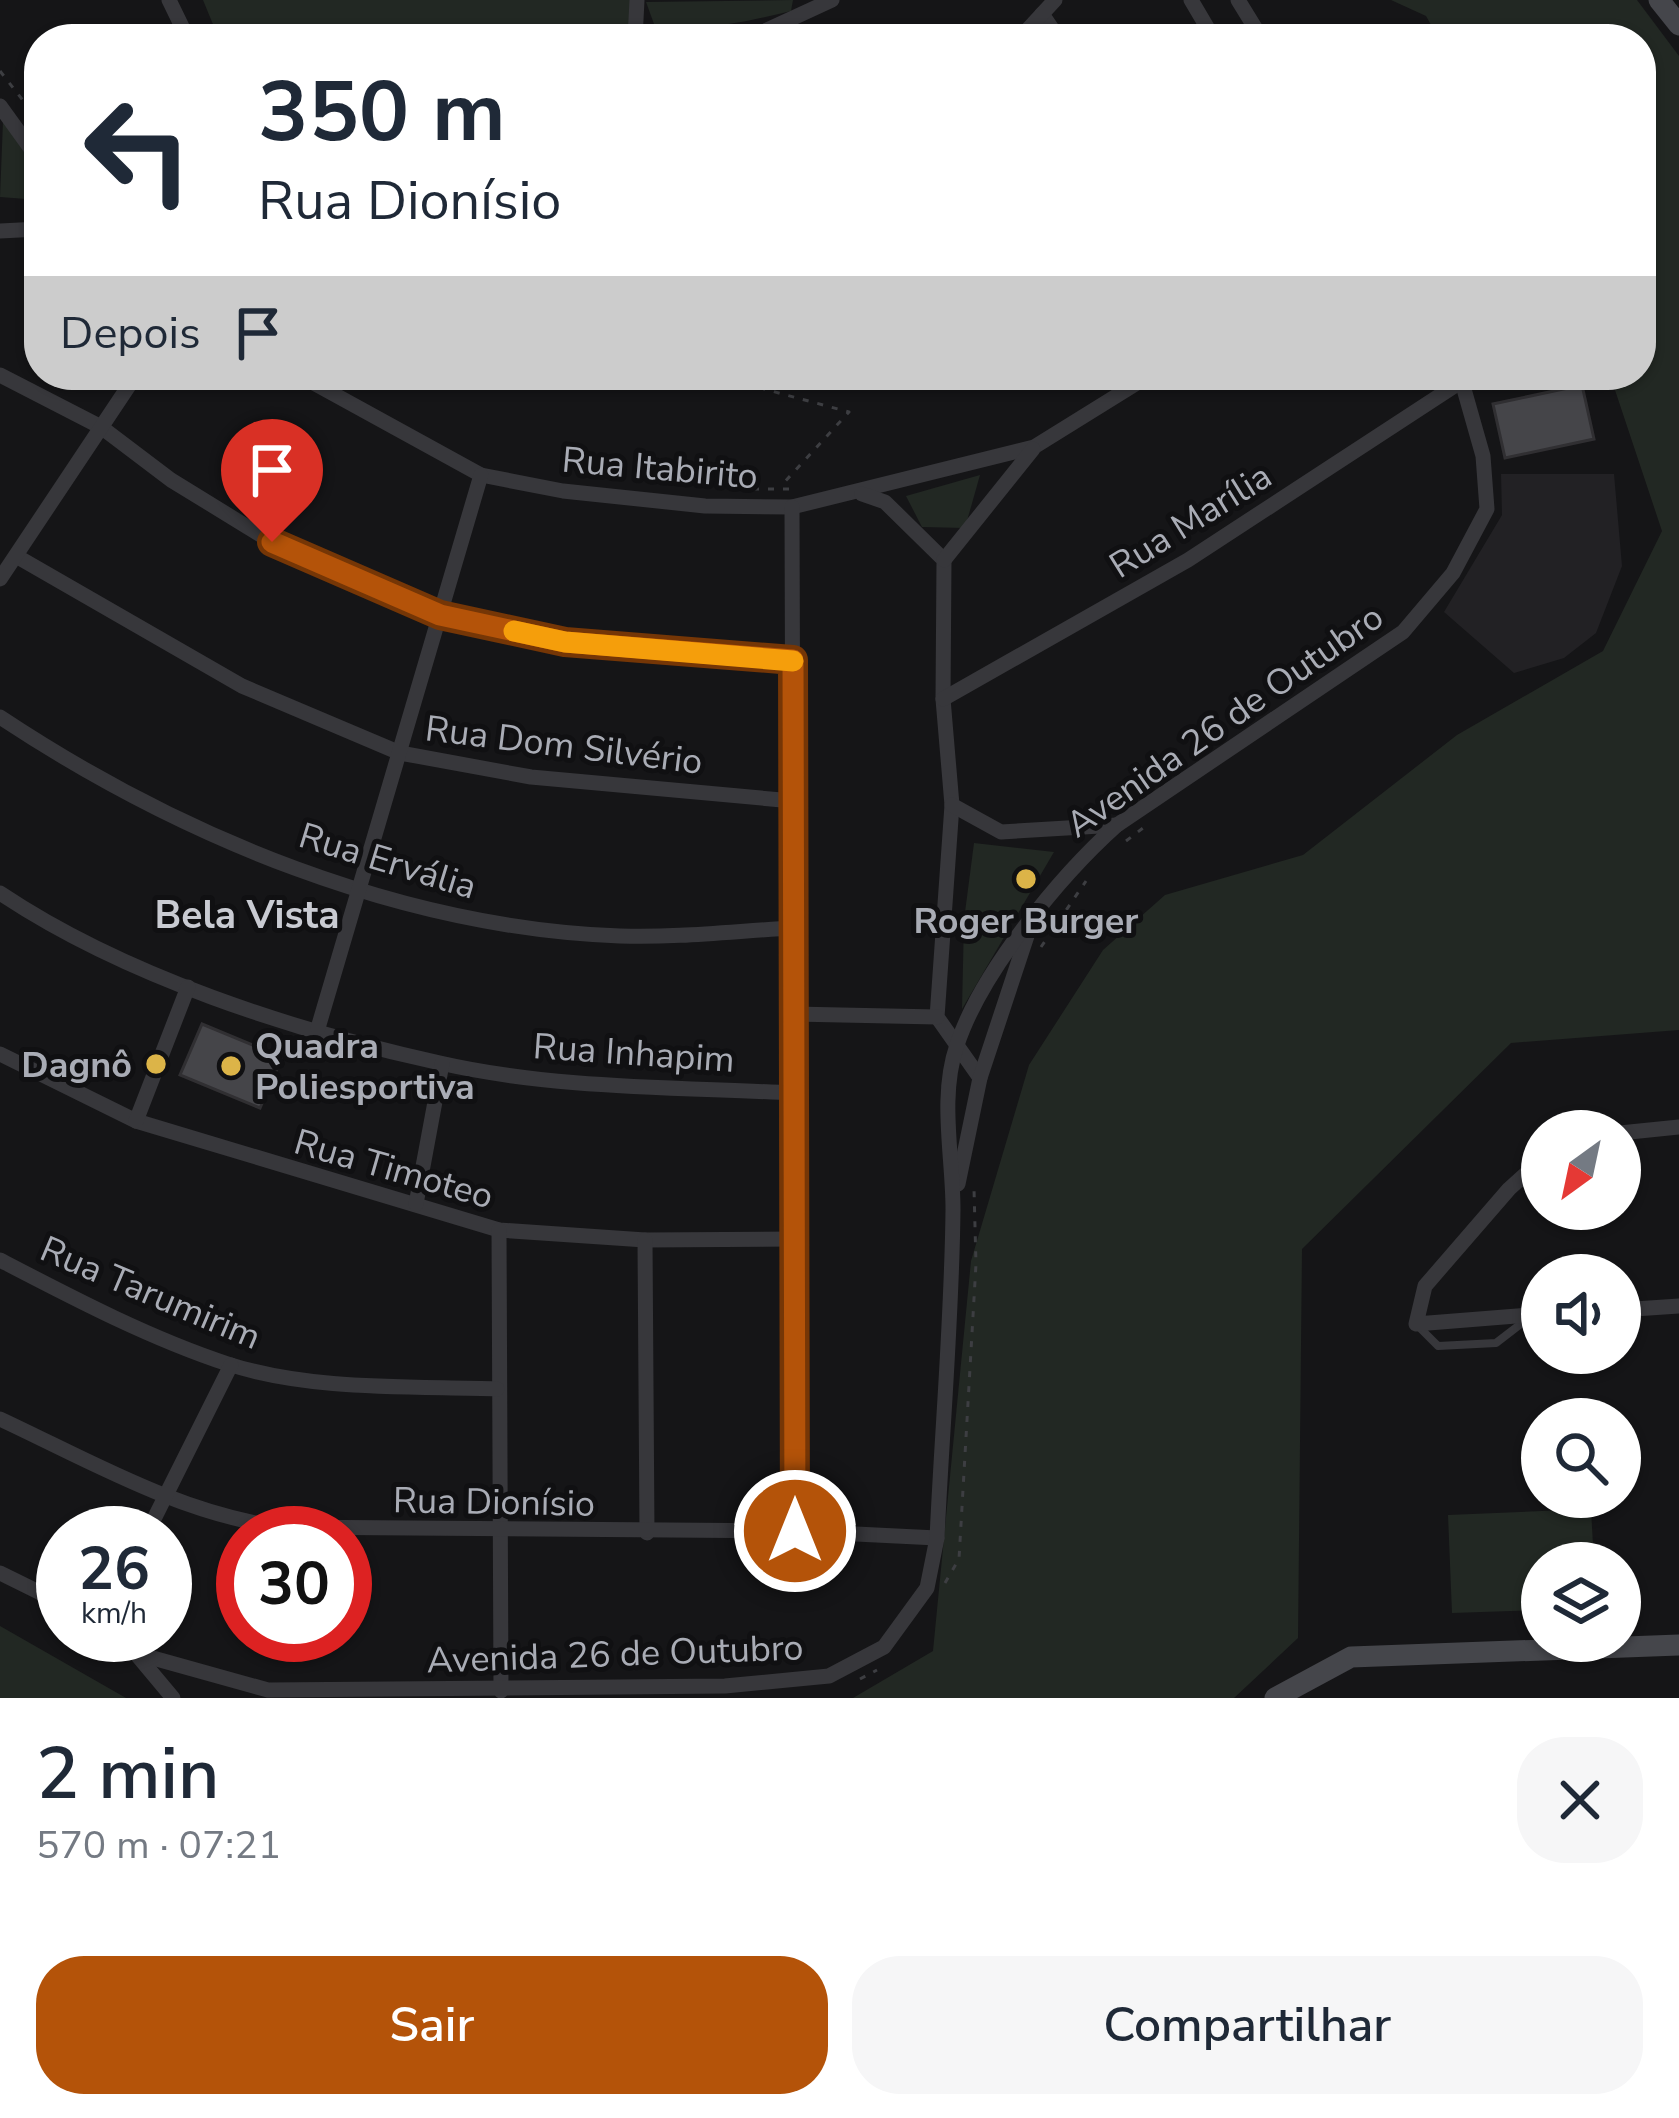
<!DOCTYPE html>
<html lang="pt">
<head>
<meta charset="utf-8">
<style>
  :root { --surface:#fff; --page:#f6f6f7; --text:#1f2937; --muted:#747a83; --accent:#b45309 }
  body { margin:0; font-family:"Nunito Sans",sans-serif; background:var(--page); color:var(--text); height:100vh; display:flex; flex-direction:column; font-size:45px; white-space:nowrap }
  * { box-sizing:border-box; margin:0 }
  p { font-size:39px; color:var(--muted) }
  .icon { flex:none; width:66px; height:66px; fill:none; stroke:currentColor; stroke-width:2; stroke-linecap:round; stroke-linejoin:round }
  .map { position:relative; height:1698px; overflow:hidden }
  .drawer { display:flex; flex-direction:column; background:var(--surface); flex:1 }
  .drawer>* { flex:none }
  .banner { position:absolute; left:24px; top:24px; width:1632px; height:366px; border-radius:48px; box-shadow:0 3px 9px #0004; background:#fff; color:var(--text); overflow:hidden }
  .needle { width:78px; rotate:213deg }
  .tools { position:absolute; left:1521px; top:1110px; display:grid; gap:24px }
  .tools a { display:grid; place-items:center; width:120px; height:120px; border-radius:50%; background:var(--surface); box-shadow:0 3px 9px #0004; font-size:60px }
  .speed { position:absolute; left:36px; top:1506px; display:flex; gap:24px; font-size:60px; font-weight:700; text-align:center }
  .speed>* { display:grid; place-content:center; width:156px; height:156px; border-radius:50%; background:var(--surface); box-shadow:0 3px 9px #0004; line-height:1 }
  .speed small { font-size:30px; font-weight:400 }
  .speed .limit { border:18px solid #d22; background:#fff; color:#111 }
  .pin { position:absolute; display:grid; place-items:center; width:102px; height:102px; color:#fff; margin:-123px -51px; border-radius:50% 50% 50% 0; rotate:-45deg; box-shadow:0 0 12px #0007 }
  .pin .icon { rotate:45deg }
  .me { position:absolute; width:132px; margin:-66px; rotate:0deg; stroke-linejoin:round; filter:drop-shadow(0 0 9px #0008) }
  .turn { display:flex; align-items:center; gap:42px; height:252px; padding:0 36px; font-size:54px }
  .turn .icon { width:156px; height:156px; stroke-width:2.5 }
  .turn b { display:block; font-size:84px; line-height:102px }
  .then { display:flex; align-items:center; height:114px; padding:0 36px; background:#0003; gap:24px; font-size:45px }
  .round { display:grid; place-items:center; flex:none; width:126px; height:126px; border-radius:48px; background:var(--page) }
  .head { display:flex; align-items:center; justify-content:space-between; height:204px; padding:0 36px }
  h1 { font-size:72px; font-weight:600; line-height:90px }
  .action { display:flex; gap:24px; margin-top:auto; padding:24px 36px }
  .action a { flex:1; height:138px; border-radius:48px; background:var(--accent); color:#fff; font-size:48px; font-weight:600; line-height:138px; text-align:center }
  .action a+a { background:var(--page); color:var(--text) }
  .map>svg:first-child { display:block }
</style>
</head>
<body>
<div class="map">
<svg width="1679" height="1698" viewBox="0 0 1679 1698">
  <rect width="100%" height="100%" fill="#151517"/>
  <path fill="#222124" d="M 1501,474 L 1614,474 L 1622,566 L 1596,633 L 1564,658 L 1514,673 L 1444,612 L 1502,515 Z"/>
  <g fill="#222823">
    <path d="M 203,0 L 635,0 L 639,39 L 219,39 Z"/>
    <path d="M 793,0 L 791,11 C 745,22 701,33 654,24 L 646,2 Z"/>
    <path d="M 1391,0 L 1637,0 L 1679,56 L 1679,1030 L 1511,1043 L 1302,1249 L 1298,1638 L 1234,1698 L 853,1698 L 933,1651 L 971,1261 L 1029,1065 L 1103,950 L 1165,895 L 1303,855 L 1457,735 L 1603,651 L 1662,531 L 1610,375 L 1641,375 L 1641,39 L 1439,39 L 1426,16 Z"/>
    <path d="M 3,121 L 39,173 L 39,200 L 0,197 Z"/>
    <path d="M 980,475 L 965,528 L 922,527 L 906,496 Z"/>
    <path d="M 974,843 L 1054,852 L 962,1009 L 964,920 Z"/>
    <path d="M 1591,1509 L 1594,1563 L 1542,1563 L 1542,1610 L 1452,1613 L 1448,1515 Z"/>
    <path d="M 0,1626 L 126,1698 L 0,1698 Z"/>
  </g>
  <g fill="#454549" stroke="#302f32" stroke-width="3">
    <path d="M 1582,385 L 1594,439 L 1505,458 L 1493,404 Z"/>
    <path d="M 202,1024 L 282,1057 L 260,1108 L 180,1075 Z"/>
  </g>
  <g fill="none" stroke-linecap="round" stroke-linejoin="round">
    <g stroke="#3d3e42" stroke-width="3" stroke-dasharray="6 9" stroke-linecap="butt">
      <path d="M 0,71 L 39,121"/>
      <path d="M 778,375 L 764,389 L 849,412 L 780,487"/>
      <path d="M 753,489 L 792,489"/>
      <path d="M 1126,841 L 1147,825"/>
      <path d="M 1041,947 L 1086,881"/>
      <path d="M 945,1583 L 959,1559 L 976,1264 L 974,1189"/>
      <path d="M 860,1679 L 877,1670"/>
    </g>
    <path stroke="#37373b" stroke-width="8" d="M 1419,1327 L 1438,1346 L 1496,1343 L 1526,1320"/>
    <g stroke="#37373b" stroke-width="15">
      <path d="M 169,0 L 188,39"/>
      <path d="M 1191,0 L 1214,39"/>
      <path d="M 1238,0 L 1262,39"/>
      <path d="M 1042,14 L 1059,39"/>
      <path d="M 636,34 L 678,39"/>
      <path d="M 635,39 L 637,0"/>
      <path d="M 723,39 L 765,31 L 832,0"/>
      <path d="M 1019,39 L 1055,0"/>
      <path d="M 0,106 L 39,160"/>
      <path d="M 0,231 L 39,229"/>
      <path d="M 0,375 L 101,427 L 171,480 L 272,542 L 440,615 L 565,642 L 793,660"/>
      <path d="M 299,375 L 481,475 L 563,491 L 705,506 L 792,507 L 1034,447 L 1150,375"/>
      <path d="M 862,494 L 885,502 L 944,560 L 943,699 L 952,805 L 937,1017 L 980,1078"/>
      <path d="M 792,507 L 795,1531"/>
      <path d="M 16,556 L 242,686 L 400,753 L 531,777 L 793,801"/>
      <path d="M 944,560 L 1033,449"/>
      <path d="M 0,579 L 136,375"/>
      <path d="M 943,699 L 1188,560 L 1462,381"/>
      <path d="M 0,717 C 181,837 401,928 620,936 C 677,938 736,931 793,928"/>
      <path d="M 952,805 L 1001,832 L 1117,825"/>
      <path d="M 0,893 C 124,976 294,1031 440,1063 C 554,1089 677,1087 794,1093"/>
      <path d="M 794,1014 L 937,1017"/>
      <path d="M 318,1028 L 481,475"/>
      <path d="M 0,1054 L 136,1121 L 499,1230 L 645,1240 L 794,1239"/>
      <path d="M 136,1121 L 188,987"/>
      <path d="M 1620,1133 L 1679,1127"/>
      <path d="M 1542,1159 L 1509,1189 L 1425,1286 L 1416,1324 L 1542,1314"/>
      <path d="M 958,1184 L 980,1078 L 1027,936"/>
      <path d="M 416,1204 L 442,1064"/>
      <path d="M 499,1230 L 501,1691"/>
      <path d="M 645,1240 L 647,1533"/>
      <path d="M 0,1260 C 73,1298 149,1338 228,1364 C 311,1391 410,1386 497,1389"/>
      <path d="M 1620,1310 L 1679,1306"/>
      <path d="M 0,1419 C 90,1461 179,1513 279,1527 L 795,1531 L 937,1538"/>
      <path d="M 147,1533 L 231,1365"/>
      <path d="M 0,1573 L 63,1604"/>
      <path d="M 116,1635 L 135,1653 L 268,1690 L 725,1686 L 829,1676 L 884,1647 L 927,1588 L 937,1538 C 942,1429 952,1318 953,1209 C 953,1156 939,1097 957,1045 C 981,972 1060,876 1117,825 L 1403,632 L 1453,573 L 1487,509 L 1483,456 L 1460,375"/>
      <path d="M 137,1655 L 173,1698"/>
    </g>
    <g stroke="#45464b" stroke-width="21">
      <path d="M 1659,0 L 1679,25"/>
      <path d="M 1275,1698 L 1351,1657 L 1679,1645"/>
    </g>
  </g>
  <g fill="none" stroke-linecap="round" stroke-linejoin="round">
    <defs>
      <path id="route" d="M 272,542 L 440,615 L 565,642 L 793,660 L 795,1531"/>
    </defs>
    <use href="#route" stroke="#753606" stroke-width="30"/>
    <use href="#route" stroke="#b45309" stroke-width="21"/>
    <path stroke="#f59e0b" stroke-width="21" d="M 514,631 L 565,642 L 793,661"/>
  </g>
  <g fill="#dcb448" stroke="#101012" stroke-width="4.5">
    <circle cx="1026" cy="879" r="12"/>
    <circle cx="156" cy="1064" r="12"/>
    <circle cx="231" cy="1066" r="12"/>
  </g>
  <g text-anchor="middle" stroke-width="10" stroke-linejoin="round" paint-order="stroke">
    <g font-size="36" fill="#a9acb5" stroke="#101012">
      <text transform="translate(660 467) rotate(5)" y="13">Rua Itabirito</text>
      <text transform="translate(1190 520) rotate(-32)" y="13">Rua Marília</text>
      <text transform="translate(1224 720) rotate(-35)" y="13">Avenida 26 de Outubro</text>
      <text transform="translate(564 744) rotate(7)" y="13">Rua Dom Silvério</text>
      <text transform="translate(388 860) rotate(17)" y="13">Rua Ervália</text>
      <text transform="translate(634 1052) rotate(4)" y="13">Rua Inhapim</text>
      <text transform="translate(394 1168) rotate(16)" y="13">Rua Timoteo</text>
      <text transform="translate(151 1292) rotate(23)" y="13">Rua Tarumirim</text>
      <text transform="translate(494 1501) rotate(1)" y="13">Rua Dionísio</text>
      <text transform="translate(615 1653) rotate(-2)" y="13">Avenida 26 de Outubro</text>
    </g>
    <g font-size="36" font-weight="bold" fill="#a9acb5" stroke="#101012">
      <text x="1026" y="933">Roger Burger</text>
      <text x="255" y="1058" text-anchor="start">Quadra<tspan x="255" dy="41">Poliesportiva</tspan></text>
      <text x="132" y="1077" text-anchor="end">Dagnô</text>
    </g>
    <g font-size="39" font-weight="bold" fill="#c9cbd2" stroke="#101012">
      <text x="247" y="928">Bela Vista</text>
    </g>
  </g>
</svg>
<div class="tools">
<a><svg class="needle" viewBox="-14 -14 28 28"><path d="M0-13l5 13h-10z" fill="#e53935"/><path d="M0 13l5-13h-10z" fill="#747a83"/></svg></a>
<a><svg class="icon" aria-label="sound" viewBox="0 0 24 24"><path d="M4 9h4l5-4v14l-5-4H4zM17 9q2 3 0 6"/></svg></a>
<a><svg class="icon" aria-label="search" viewBox="0 0 24 24"><circle cx="10" cy="10" r="6"/><path d="M15 15l6 6"/></svg></a>
<a><svg class="icon" aria-label="layers" viewBox="0 0 24 24"><path d="M12 4l9 5-9 5-9-5zM3 14l9 5 9-5"/></svg></a>
</div>
<div class="speed"><div>26<small>km/h</small></div><div class="limit">30</div></div>
<div class="pin" style="left:272px;top:542px;background:#d93025"><svg class="icon" aria-label="arrive" viewBox="0 0 24 24"><path d="M6 21V4h12l-3 4 3 4H6"/></svg></div>
<svg class="me" style="left:795px;top:1531px" viewBox="-20 -20 40 40"><circle r="17" fill="#b45309" stroke="#fff" stroke-width="3"/><path d="M0-11L8 9 0 5-8 9z" fill="#fff"/></svg>
<div class="banner">
<div class="turn"><svg class="icon" aria-label="left" viewBox="0 0 24 24"><path d="M17 20v-9H6M10 6l-5 5 5 5"/></svg><div><b>350 m</b>Rua Dionísio</div></div>
<div class="then">Depois<svg class="icon" aria-label="arrive" viewBox="0 0 24 24"><path d="M6 21V4h12l-3 4 3 4H6"/></svg></div>
</div>
</div>
<section class="drawer">
<div class="head"><div><h1>2 min</h1><p>570 m · 07:21</p></div><a class="round"><svg class="icon" aria-label="close" viewBox="0 0 24 24"><path d="M6 6l12 12M18 6L6 18"/></svg></a></div>
<div class="action"><a>Sair</a><a>Compartilhar</a></div>
</section>
</body>
</html>
